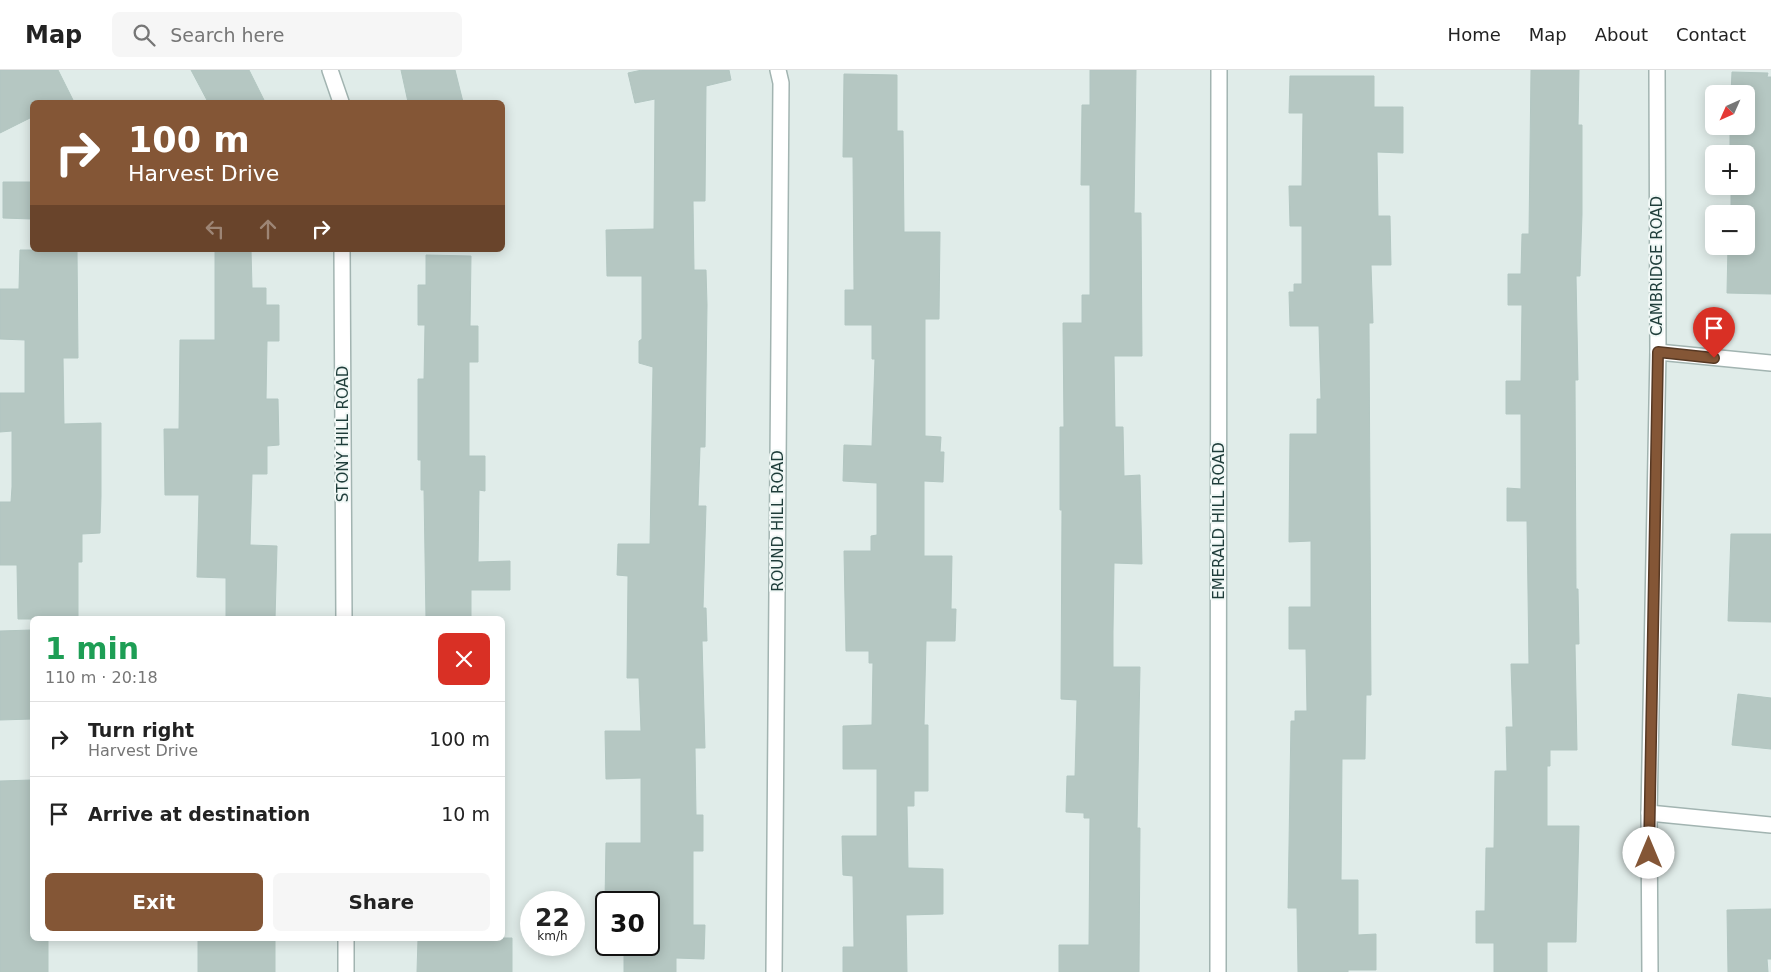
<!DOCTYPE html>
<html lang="en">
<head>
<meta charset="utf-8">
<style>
  :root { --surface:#fff; --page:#f6f6f6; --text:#222; --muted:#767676; --line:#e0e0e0; --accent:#845636 }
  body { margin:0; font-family:"DejaVu Sans",sans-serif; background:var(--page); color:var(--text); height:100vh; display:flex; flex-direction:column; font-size:19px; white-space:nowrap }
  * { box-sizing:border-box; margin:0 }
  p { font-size:16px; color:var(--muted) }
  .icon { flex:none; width:28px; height:28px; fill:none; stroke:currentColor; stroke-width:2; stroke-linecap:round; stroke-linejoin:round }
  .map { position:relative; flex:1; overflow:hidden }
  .side { position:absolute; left:30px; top:546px; width:475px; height:325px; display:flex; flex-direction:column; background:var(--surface); border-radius:8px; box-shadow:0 2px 12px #0003 }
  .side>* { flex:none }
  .hud { position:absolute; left:30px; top:30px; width:475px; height:152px; border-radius:8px; box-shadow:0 2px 12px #0003; background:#845636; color:#fff; overflow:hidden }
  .needle { width:32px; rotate:225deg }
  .tools { position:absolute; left:1705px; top:15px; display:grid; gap:10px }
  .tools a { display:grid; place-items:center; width:50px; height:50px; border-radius:8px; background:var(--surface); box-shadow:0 2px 12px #0003; font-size:25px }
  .speed { position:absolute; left:520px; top:821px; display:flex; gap:10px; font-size:25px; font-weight:700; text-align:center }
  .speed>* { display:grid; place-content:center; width:65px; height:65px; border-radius:50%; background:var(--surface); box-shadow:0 2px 12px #0003; line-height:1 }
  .speed small { font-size:12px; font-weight:400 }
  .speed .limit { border:2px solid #111; border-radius:8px; background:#fff; color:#111 }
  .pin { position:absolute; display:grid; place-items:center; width:42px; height:42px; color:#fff; margin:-51px -21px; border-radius:50% 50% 50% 0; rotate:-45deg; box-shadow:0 0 5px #0007 }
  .pin .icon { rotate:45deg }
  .me { position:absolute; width:55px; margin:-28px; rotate:0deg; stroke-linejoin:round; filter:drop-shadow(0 0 4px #0008) }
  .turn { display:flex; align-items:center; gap:18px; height:105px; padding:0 15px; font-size:22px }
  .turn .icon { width:65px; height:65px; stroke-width:2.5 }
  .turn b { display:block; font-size:35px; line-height:42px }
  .lanes { display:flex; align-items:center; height:48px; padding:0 15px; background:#0003; justify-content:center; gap:25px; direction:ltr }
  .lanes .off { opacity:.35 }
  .round { display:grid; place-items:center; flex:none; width:52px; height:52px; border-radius:8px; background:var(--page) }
  .headline { display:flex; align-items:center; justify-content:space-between; height:85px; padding:0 15px }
  h1 { font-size:30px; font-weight:600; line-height:38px; color:#1e9e55 }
  .primary-button { display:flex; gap:10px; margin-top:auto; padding:10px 15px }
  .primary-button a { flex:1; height:58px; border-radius:8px; background:var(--accent); color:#fff; font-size:20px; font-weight:600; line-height:58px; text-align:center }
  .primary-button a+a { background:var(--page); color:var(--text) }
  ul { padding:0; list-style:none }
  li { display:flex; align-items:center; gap:15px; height:75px; padding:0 15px; border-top:1px solid var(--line) }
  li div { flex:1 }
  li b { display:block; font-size:19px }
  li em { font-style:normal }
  header { display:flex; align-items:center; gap:30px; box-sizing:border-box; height:70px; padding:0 25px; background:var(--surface); border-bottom:1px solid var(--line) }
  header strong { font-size:24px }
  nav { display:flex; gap:28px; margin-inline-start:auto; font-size:18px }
  .search { width:350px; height:45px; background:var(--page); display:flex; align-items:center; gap:12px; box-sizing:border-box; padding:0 18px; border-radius:8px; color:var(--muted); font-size:19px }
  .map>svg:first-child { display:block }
</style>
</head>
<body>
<header>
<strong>Map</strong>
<div class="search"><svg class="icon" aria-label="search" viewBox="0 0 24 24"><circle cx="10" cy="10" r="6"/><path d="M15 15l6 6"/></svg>Search here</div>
<nav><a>Home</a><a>Map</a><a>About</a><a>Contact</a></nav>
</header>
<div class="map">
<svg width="1771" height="902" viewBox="0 0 1771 902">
  <rect width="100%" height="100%" fill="#e0ece9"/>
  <g fill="#b5c7c2" stroke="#b2c6c1">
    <path d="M 0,0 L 58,0 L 74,32 L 32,32 L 32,47 L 0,63 Z"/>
    <path d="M 191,0 L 249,0 L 265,32 L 208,32 Z"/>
    <path d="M 401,0 L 455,0 L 463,32 L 408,32 Z"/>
    <path d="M 642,0 L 729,0 L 731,10 L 706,16 L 705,131 L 693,131 L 694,200 L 706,200 L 707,235 L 705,377 L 700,377 L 698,436 L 706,436 L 703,538 L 706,538 L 707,571 L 702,571 L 705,678 L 695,678 L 696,745 L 703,745 L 703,781 L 693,781 L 693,855 L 705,855 L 704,889 L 676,888 L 676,902 L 624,902 L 624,875 L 649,875 L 649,832 L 605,832 L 606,773 L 641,773 L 641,708 L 606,709 L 605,661 L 641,661 L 639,608 L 627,608 L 628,506 L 617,505 L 618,474 L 650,474 L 653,297 L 639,293 L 639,271 L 642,269 L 642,206 L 607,206 L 606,160 L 654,159 L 655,29 L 635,33 L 628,3 Z"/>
    <path d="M 1090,0 L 1136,0 L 1134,143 L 1141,143 L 1142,286 L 1114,286 L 1115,357 L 1123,357 L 1124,406 L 1140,405 L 1142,494 L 1114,493 L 1113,561 L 1113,597 L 1140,597 L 1137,758 L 1140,758 L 1139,902 L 1059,902 L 1059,875 L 1089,875 L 1090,748 L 1084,748 L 1084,743 L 1066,742 L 1067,706 L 1075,706 L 1077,630 L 1061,629 L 1062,440 L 1060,440 L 1060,357 L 1064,357 L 1063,253 L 1082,253 L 1082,225 L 1090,225 L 1090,115 L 1081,115 L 1082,35 L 1090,35 Z"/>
    <path d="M 1531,0 L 1579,0 L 1578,55 L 1582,55 L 1582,144 L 1580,206 L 1576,206 L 1578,310 L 1575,310 L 1576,519 L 1578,519 L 1579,574 L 1575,574 L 1577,680 L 1550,680 L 1550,696 L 1547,696 L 1547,756 L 1579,756 L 1576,872 L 1547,872 L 1547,902 L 1494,902 L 1494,873 L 1476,873 L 1476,841 L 1485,841 L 1486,778 L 1494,778 L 1495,701 L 1507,701 L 1506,657 L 1513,657 L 1511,594 L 1529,594 L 1527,451 L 1507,451 L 1507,418 L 1521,419 L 1521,344 L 1506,344 L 1506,311 L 1521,311 L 1522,235 L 1508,235 L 1508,204 L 1521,204 L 1522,164 L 1529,164 Z"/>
    <path d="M 1732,2 L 1768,3 L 1767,7 L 1771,7 L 1771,224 L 1727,223 L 1728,176 L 1746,176 L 1746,144 L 1731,144 L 1731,116 L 1746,116 L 1746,84 L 1730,84 L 1730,56 L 1746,56 L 1746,24 L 1731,24 Z"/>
    <path d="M 844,4 L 897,5 L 897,61 L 903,61 L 904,162 L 940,162 L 939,249 L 925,249 L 925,366 L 941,367 L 940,382 L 944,382 L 943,412 L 924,411 L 924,486 L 952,486 L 951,539 L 956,539 L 955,571 L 926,571 L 924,655 L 928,655 L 928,721 L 914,721 L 914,736 L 907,736 L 908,798 L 943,799 L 943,844 L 906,845 L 907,902 L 843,902 L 843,877 L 854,877 L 853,806 L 843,805 L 842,766 L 877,766 L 877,699 L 843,699 L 843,656 L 872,655 L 873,593 L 869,593 L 869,581 L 846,581 L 844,481 L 871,481 L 871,466 L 877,465 L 877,413 L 843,411 L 844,375 L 872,376 L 875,289 L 872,289 L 872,255 L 845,255 L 845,220 L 854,220 L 853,87 L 843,87 Z"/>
    <path d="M 1290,6 L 1374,6 L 1374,37 L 1403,37 L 1403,83 L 1377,82 L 1378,146 L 1390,146 L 1391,195 L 1371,195 L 1373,253 L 1369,253 L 1371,625 L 1366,625 L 1365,689 L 1342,689 L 1341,810 L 1358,810 L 1358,865 L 1376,864 L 1376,900 L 1348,900 L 1348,902 L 1298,902 L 1297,838 L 1288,838 L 1291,651 L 1295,651 L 1295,641 L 1307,641 L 1306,579 L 1289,579 L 1289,537 L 1311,537 L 1311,471 L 1289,472 L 1290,364 L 1317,364 L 1317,329 L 1321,329 L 1319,256 L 1290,256 L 1289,222 L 1294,222 L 1294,214 L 1302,214 L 1302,156 L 1290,156 L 1289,116 L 1302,116 L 1303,43 L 1289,43 Z"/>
    <path d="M 3,112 L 32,112 L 32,149 L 3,148 Z"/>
    <path d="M 20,180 L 77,180 L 78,288 L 63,288 L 64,354 L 101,353 L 101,426 L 100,463 L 82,464 L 82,492 L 78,492 L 78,549 L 18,549 L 17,495 L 0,495 L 0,432 L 11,432 L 12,417 L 12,361 L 0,362 L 0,323 L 25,323 L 25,270 L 0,269 L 0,219 L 19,219 Z"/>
    <path d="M 215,180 L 251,180 L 252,218 L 266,218 L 266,235 L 279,235 L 279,271 L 267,271 L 266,329 L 278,329 L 279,375 L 267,376 L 267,404 L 252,404 L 250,475 L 277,476 L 275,549 L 226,549 L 226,508 L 197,507 L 199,425 L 165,425 L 164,359 L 179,359 L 180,270 L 215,270 Z"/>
    <path d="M 426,185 L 471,186 L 470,256 L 478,256 L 478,292 L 469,292 L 469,386 L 485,386 L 485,421 L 479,420 L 478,492 L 510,491 L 510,520 L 471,520 L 471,549 L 426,549 L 424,420 L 421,420 L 421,390 L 418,390 L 418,309 L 424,309 L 425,255 L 418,255 L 418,215 L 426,215 Z"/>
    <path d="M 1731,464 L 1771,464 L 1771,552 L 1728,551 Z"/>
    <path d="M 32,560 L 32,649 L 0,650 L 0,561 Z"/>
    <path d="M 1738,624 L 1771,628 L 1771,679 L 1732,675 Z"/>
    <path d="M 32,710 L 32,869 L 48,869 L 48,902 L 0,902 L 0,711 Z"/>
    <path d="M 1771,839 L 1771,889 L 1767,889 L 1768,902 L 1728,902 L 1727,840 Z"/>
    <path d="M 502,868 L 512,868 L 512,902 L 417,902 L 418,869 Z"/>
    <rect x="198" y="869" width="77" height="33"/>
  </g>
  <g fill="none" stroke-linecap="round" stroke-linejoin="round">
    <defs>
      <g id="minor">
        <path d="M 330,0 L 341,32"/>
        <path d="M 342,180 L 344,549"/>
        <path d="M 1658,282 L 1771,293"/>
        <path d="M 1649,743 L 1771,755"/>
        <path d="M 346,869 L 346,902"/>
        <path d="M 774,902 L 781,13 L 778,0"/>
        <path d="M 1218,902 L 1219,0"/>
        <path d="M 1650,902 L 1649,743 L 1658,282 L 1657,0"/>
      </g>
    </defs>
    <use href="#minor" stroke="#a2b4b1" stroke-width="18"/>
    <use href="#minor" stroke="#fff" stroke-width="15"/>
  </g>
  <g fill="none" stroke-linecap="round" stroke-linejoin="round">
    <defs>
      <path id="route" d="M 1649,783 L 1658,282 L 1714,288"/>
    </defs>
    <use href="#route" stroke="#563823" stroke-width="12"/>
    <use href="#route" stroke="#845636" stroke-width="9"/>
  </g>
  <g text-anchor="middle" stroke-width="4" stroke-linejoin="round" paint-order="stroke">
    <g font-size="15" fill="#1f3d3a" stroke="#f1f8f6">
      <text transform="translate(1657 196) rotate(-90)" y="5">CAMBRIDGE ROAD</text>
      <text transform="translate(343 364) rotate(-90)" y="5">STONY HILL ROAD</text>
      <text transform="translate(778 451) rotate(-90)" y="5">ROUND HILL ROAD</text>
      <text transform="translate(1219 451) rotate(-90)" y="5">EMERALD HILL ROAD</text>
    </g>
  </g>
</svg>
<div class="tools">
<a><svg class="needle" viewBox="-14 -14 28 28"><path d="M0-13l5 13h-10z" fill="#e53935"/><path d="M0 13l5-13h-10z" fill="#767676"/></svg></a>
<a>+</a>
<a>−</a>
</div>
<div class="speed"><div>22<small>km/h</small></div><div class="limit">30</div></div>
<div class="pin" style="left:1714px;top:288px;background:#d93025"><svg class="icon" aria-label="arrive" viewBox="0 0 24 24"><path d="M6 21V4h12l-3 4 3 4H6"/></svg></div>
<svg class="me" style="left:1649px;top:783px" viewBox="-20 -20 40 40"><circle r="19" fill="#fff"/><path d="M0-13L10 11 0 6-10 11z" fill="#845636"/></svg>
<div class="hud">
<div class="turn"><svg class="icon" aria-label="right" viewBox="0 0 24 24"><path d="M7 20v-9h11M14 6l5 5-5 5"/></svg><div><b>100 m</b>Harvest Drive</div></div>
<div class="lanes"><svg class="icon off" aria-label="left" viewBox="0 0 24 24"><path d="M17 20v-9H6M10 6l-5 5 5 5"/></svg><svg class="icon off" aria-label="ahead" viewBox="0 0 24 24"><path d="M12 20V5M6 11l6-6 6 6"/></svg><svg class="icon" aria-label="right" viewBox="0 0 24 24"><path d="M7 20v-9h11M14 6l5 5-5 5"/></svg></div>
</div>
<section class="side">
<div class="headline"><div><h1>1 min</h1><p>110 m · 20:18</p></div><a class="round" style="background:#d93025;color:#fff"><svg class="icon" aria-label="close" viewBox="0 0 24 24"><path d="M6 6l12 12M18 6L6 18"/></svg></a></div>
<ul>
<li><svg class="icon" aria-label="right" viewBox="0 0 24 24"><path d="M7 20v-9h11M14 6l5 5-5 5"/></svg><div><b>Turn right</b><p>Harvest Drive</p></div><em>100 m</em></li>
<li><svg class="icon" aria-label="arrive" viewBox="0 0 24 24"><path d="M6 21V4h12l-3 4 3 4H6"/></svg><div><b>Arrive at destination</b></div><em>10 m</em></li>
</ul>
<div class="primary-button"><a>Exit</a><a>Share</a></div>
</section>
</div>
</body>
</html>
